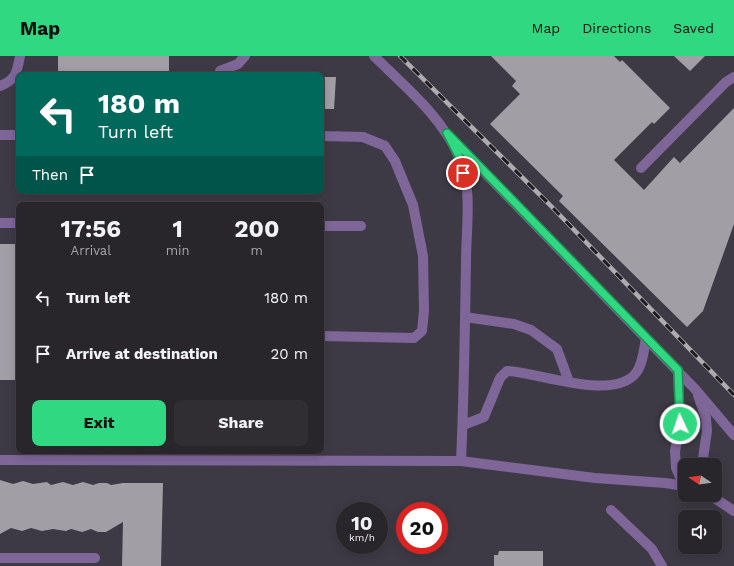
<!DOCTYPE html>
<html lang="en">
<head>
<meta charset="utf-8">
<style>
  :root { --surface:#28262a; --page:#302e32; --text:#f1f3f6; --muted:#a5a5a8; --line:#444347; --accent:#31d882 }
  body { margin:0; font-family:"Work Sans",sans-serif; background:var(--page); color:var(--text); height:100vh; display:flex; flex-direction:column; font-size:15px; white-space:nowrap }
  * { box-sizing:border-box; margin:0 }
  p { font-size:13px; color:var(--muted) }
  .icon { flex:none; width:22px; height:22px; fill:none; stroke:currentColor; stroke-width:2; stroke-linecap:round; stroke-linejoin:round }
  .map { position:relative; flex:1; overflow:hidden }
  .drawer { position:absolute; left:16px; top:146px; width:308px; height:252px; display:flex; flex-direction:column; background:var(--surface); border-radius:8px; box-shadow:0 2px 10px #0003,0 0 0 1px var(--line) }
  .drawer>* { flex:none }
  .hud { position:absolute; left:16px; top:16px; width:308px; height:122px; border-radius:8px; box-shadow:0 2px 10px #0003,0 0 0 1px var(--line); background:#00695c; color:#fff; overflow:hidden }
  .needle { width:26px; rotate:283deg }
  .controls { position:absolute; left:678px; top:402px; display:grid; gap:8px }
  .controls a { display:grid; place-items:center; width:44px; height:44px; border-radius:8px; background:var(--surface); box-shadow:0 2px 10px #0003,0 0 0 1px var(--line); font-size:20px }
  .speed { position:absolute; left:336px; top:446px; display:flex; gap:8px; font-size:20px; font-weight:700; text-align:center }
  .speed>* { display:grid; place-content:center; width:52px; height:52px; border-radius:50%; background:var(--surface); box-shadow:0 2px 10px #0003,0 0 0 1px var(--line); line-height:1 }
  .speed small { font-size:10px; font-weight:400 }
  .speed .limit { border:6px solid #d22; background:#fff; color:#111 }
  .pin { position:absolute; display:grid; place-items:center; width:34px; height:34px; color:#fff; margin:-17px; border:2px solid #fff; border-radius:50%; box-shadow:0 1px 4px #0007 }
  .me { position:absolute; width:44px; margin:-22px; rotate:357deg; stroke-linejoin:round; filter:drop-shadow(0 0 3px #0008) }
  .turn { display:flex; align-items:center; gap:14px; height:84px; padding:0 16px; font-size:18px }
  .turn .icon { width:52px; height:52px; stroke-width:2.5 }
  .turn b { display:block; font-size:28px; line-height:34px }
  .then { display:flex; align-items:center; height:38px; padding:0 16px; background:#0003; gap:8px; font-size:15px }
  .eta { display:flex; justify-content:space-evenly; align-items:center; height:68px; text-align:center }
  .eta b { font-size:24px; font-weight:700; line-height:28px }
  .button { display:flex; gap:8px; margin-top:auto; padding:8px 16px }
  .button a { flex:1; height:46px; border-radius:8px; background:var(--accent); color:#111; font-size:16px; font-weight:700; line-height:46px; text-align:center }
  .button a+a { background:var(--page); color:var(--text) }
  ul { padding:0; list-style:none }
  li { display:flex; align-items:center; gap:12px; height:56px; padding:0 16px }
  li div { flex:1 }
  li b { display:block; font-size:15px }
  li em { font-style:normal }
  header { display:flex; align-items:center; gap:24px; box-sizing:border-box; height:56px; padding:0 20px; background:var(--accent); color:#111 }
  header strong { font-size:19px }
  nav { display:flex; gap:22px; margin-inline-start:auto; font-size:14px }
  .map>svg:first-child { display:block }
</style>
</head>
<body>
<header>
<strong>Map</strong>
<nav><a>Map</a><a>Directions</a><a>Saved</a></nav>
</header>
<div class="map">
<svg width="734" height="510" viewBox="0 0 734 510">
  <rect width="100%" height="100%" fill="#353338"/>
  <path fill="#3e3a45" fill-rule="evenodd" d="M 0,0 L 734,0 L 734,510 L 0,510 ZM 19,19 L 321,19 L 321,135 L 19,135 ZM 19,149 L 321,149 L 321,395 L 19,395 ZM 685,409 L 715,409 L 715,439 L 685,439 ZM 345,455 L 379,455 L 379,489 L 345,489 ZM 405,455 L 439,455 L 439,489 L 405,489 ZM 685,461 L 715,461 L 715,491 L 685,491 Z"/>
  <g fill="#a19fa5">
    <rect x="58" y="0" width="111" height="19"/>
    <path d="M 491,0 L 614,0 L 620,6 L 622,4 L 670,52 L 654,68 L 652,66 L 614,104 L 644,134 L 674,101 L 680,107 L 734,52 L 734,168 L 703,255 L 687,271 L 559,145 L 563,140 L 490,68 L 520,38 L 512,30 L 516,25 Z"/>
    <path d="M 674,0 L 705,0 L 690,15 Z"/>
    <path d="M 321,21 L 336,21 L 334,53 L 321,53 Z"/>
    <rect x="0" y="188" width="19" height="136"/>
    <path d="M 0,424 L 13,428 L 23,425 L 33,428 L 47,426 L 51,429 L 63,426 L 73,429 L 83,426 L 93,429 L 99,427 L 107,427 L 111,429 L 123,427 L 163,427 L 161,510 L 122,510 L 123,466 L 106,476 L 98,476 L 91,473 L 82,476 L 71,473 L 66,475 L 53,473 L 42,475 L 31,472 L 22,475 L 11,472 L 0,478 Z"/>
    <path d="M 499,495 L 543,495 L 543,510 L 494,510 L 494,499 L 498,499 Z"/>
  </g>
  <g fill="none" stroke-linecap="round" stroke-linejoin="round">
    <g stroke="#7e6699" stroke-width="10">
      <path d="M 374,0 C 405,31 441,59 459,101 C 473,132 466,172 466,206 C 465,272 464,339 461,405"/>
      <path d="M 220,15 L 238,8 L 245,0"/>
      <path d="M 0,30 C 16,24 17,16 20,0"/>
      <path d="M 0,79 L 19,79"/>
      <path d="M 321,80 L 363,81 L 385,90 L 395,105 L 413,149 L 423,200 L 424,255 L 422,275 L 414,282 L 321,280"/>
      <path d="M 454,85 L 696,334 L 734,379"/>
      <path d="M 641,112 L 726,26 L 734,21"/>
      <path d="M 0,167 L 19,167"/>
      <path d="M 321,170 L 361,170"/>
      <path d="M 465,261 L 514,268 L 531,274 L 557,293 L 569,326"/>
      <path d="M 678,314 L 680,368 L 675,395 L 676,412 L 684,430"/>
      <path d="M 698,339 L 706,362 L 707,375 L 702,409"/>
      <path d="M 463,369 L 484,361 L 500,322 L 507,315 C 537,316 613,346 636,317 C 643,308 644,293 646,282"/>
      <path d="M 0,404 L 461,405 L 595,422 L 665,427 L 685,430"/>
      <path d="M 710,439 L 734,455"/>
      <path d="M 611,454 L 652,493 L 662,510"/>
      <path d="M 0,502 L 95,502"/>
    </g>
    <defs>
      <path id="rail" d="M 400,0 L 550,149 L 734,339"/>
    </defs>
    <use href="#rail" stroke="#aeacb0" stroke-width="4.5"/>
    <use href="#rail" stroke="#1c1b1d" stroke-width="3" stroke-dasharray="9" stroke-linecap="butt"/>
  </g>
  <g fill="none" stroke-linecap="round" stroke-linejoin="round">
    <defs>
      <path id="route" d="M 463,117 L 460,102 L 447,77 L 678,314 L 680,368"/>
    </defs>
    <use href="#route" stroke="#208c54" stroke-width="10"/>
    <use href="#route" stroke="#31d882" stroke-width="7"/>
  </g>
</svg>
<div class="controls">
<a><svg class="needle" viewBox="-14 -14 28 28"><path d="M0-13l5 13h-10z" fill="#e53935"/><path d="M0 13l5-13h-10z" fill="#a5a5a8"/></svg></a>
<a><svg class="icon" aria-label="sound" viewBox="0 0 24 24"><path d="M4 9h4l5-4v14l-5-4H4zM17 9q2 3 0 6"/></svg></a>
</div>
<div class="speed"><div>10<small>km/h</small></div><div class="limit">20</div></div>
<div class="pin" style="left:463px;top:117px;background:#d93025"><svg class="icon" aria-label="arrive" viewBox="0 0 24 24"><path d="M6 21V4h12l-3 4 3 4H6"/></svg></div>
<svg class="me" style="left:680px;top:368px" viewBox="-20 -20 40 40"><circle r="17" fill="#31d882" stroke="#fff" stroke-width="3"/><path d="M0-11L8 9 0 5-8 9z" fill="#fff"/></svg>
<div class="hud">
<div class="turn"><svg class="icon" aria-label="left" viewBox="0 0 24 24"><path d="M17 20v-9H6M10 6l-5 5 5 5"/></svg><div><b>180 m</b>Turn left</div></div>
<div class="then">Then<svg class="icon" aria-label="arrive" viewBox="0 0 24 24"><path d="M6 21V4h12l-3 4 3 4H6"/></svg></div>
</div>
<section class="drawer">
<div class="eta">
<div><b>17:56</b><p>Arrival</p></div>
<div><b>1</b><p>min</p></div>
<div><b>200</b><p>m</p></div>
</div>
<ul>
<li><svg class="icon" aria-label="left" viewBox="0 0 24 24"><path d="M17 20v-9H6M10 6l-5 5 5 5"/></svg><div><b>Turn left</b></div><em>180 m</em></li>
<li><svg class="icon" aria-label="arrive" viewBox="0 0 24 24"><path d="M6 21V4h12l-3 4 3 4H6"/></svg><div><b>Arrive at destination</b></div><em>20 m</em></li>
</ul>
<div class="button"><a>Exit</a><a>Share</a></div>
</section>
</div>
</body>
</html>
